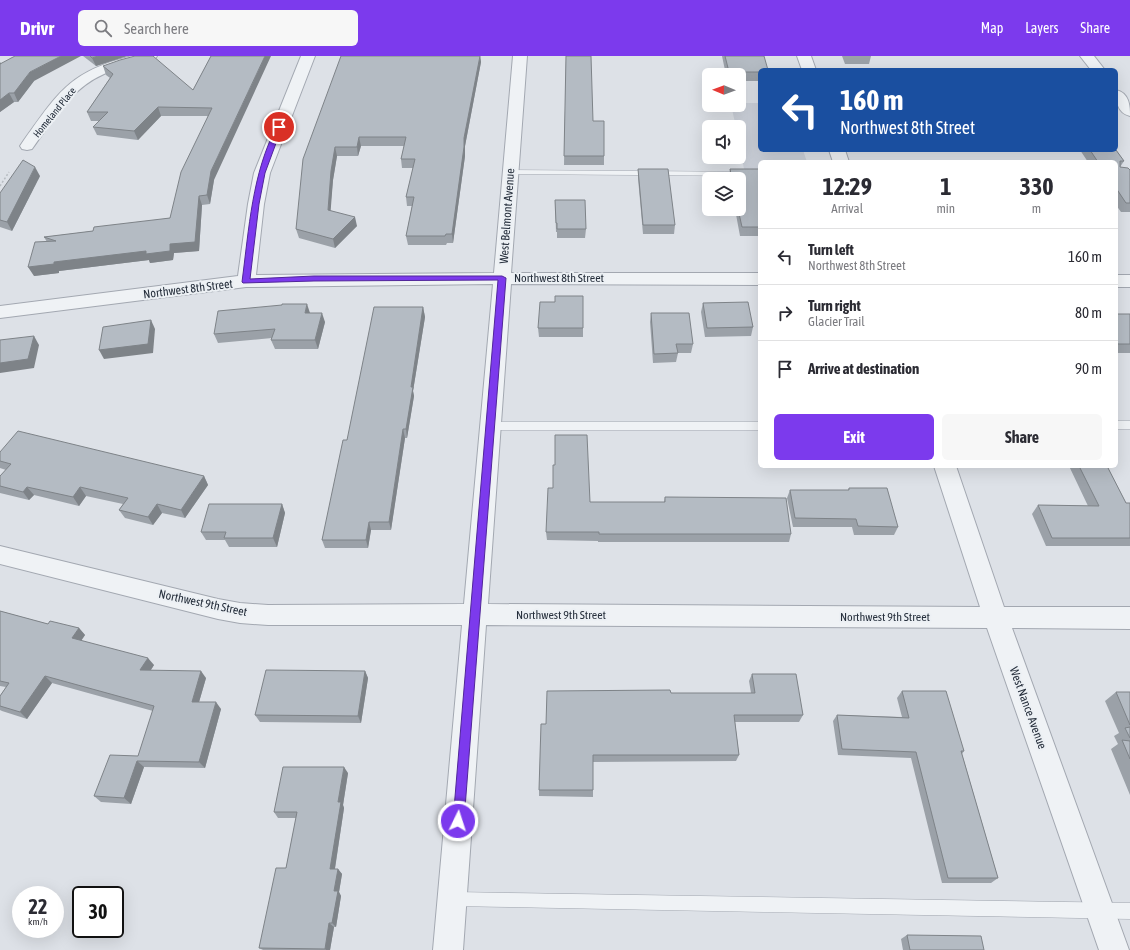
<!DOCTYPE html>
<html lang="en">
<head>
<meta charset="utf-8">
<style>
  :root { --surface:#fff; --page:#f7f7f7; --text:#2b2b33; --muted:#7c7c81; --line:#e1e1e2; --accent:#7c3aed }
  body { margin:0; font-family:"Asap Condensed",sans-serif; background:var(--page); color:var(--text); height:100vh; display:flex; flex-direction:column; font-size:15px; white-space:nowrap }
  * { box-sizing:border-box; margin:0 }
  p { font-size:13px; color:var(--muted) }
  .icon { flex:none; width:22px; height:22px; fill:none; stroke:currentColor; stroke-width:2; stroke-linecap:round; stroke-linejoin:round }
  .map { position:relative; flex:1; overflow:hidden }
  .drawer { position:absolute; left:758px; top:104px; width:360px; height:308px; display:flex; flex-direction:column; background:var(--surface); border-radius:6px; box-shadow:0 4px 16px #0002 }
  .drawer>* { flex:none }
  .top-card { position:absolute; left:758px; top:12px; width:360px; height:84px; border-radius:6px; box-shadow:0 4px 16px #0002; background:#1a4fa0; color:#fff; overflow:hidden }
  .needle { width:26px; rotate:271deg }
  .tools { position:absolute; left:702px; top:12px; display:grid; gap:8px }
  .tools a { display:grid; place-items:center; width:44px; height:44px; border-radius:6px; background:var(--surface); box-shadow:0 4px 16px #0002; font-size:20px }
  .speed { position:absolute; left:12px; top:830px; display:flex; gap:8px; font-size:20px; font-weight:700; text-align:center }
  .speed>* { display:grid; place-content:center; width:52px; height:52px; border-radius:50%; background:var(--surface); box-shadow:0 4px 16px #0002; line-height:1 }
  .speed small { font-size:10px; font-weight:400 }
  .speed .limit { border:2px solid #111; border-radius:6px; background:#fff; color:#111 }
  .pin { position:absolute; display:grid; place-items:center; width:34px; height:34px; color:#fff; margin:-17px; border:2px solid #fff; border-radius:50%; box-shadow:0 1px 4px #0007 }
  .me { position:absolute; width:44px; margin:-22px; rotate:4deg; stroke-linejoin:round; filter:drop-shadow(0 0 3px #0008) }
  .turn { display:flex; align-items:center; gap:14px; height:84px; padding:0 16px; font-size:18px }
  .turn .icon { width:52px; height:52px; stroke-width:2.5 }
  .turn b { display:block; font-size:28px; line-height:34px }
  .eta { display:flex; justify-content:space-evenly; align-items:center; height:68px; text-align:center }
  .eta b { font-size:24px; font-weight:700; line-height:28px }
  .button { display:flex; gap:8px; margin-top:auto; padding:8px 16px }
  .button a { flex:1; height:46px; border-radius:6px; background:var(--accent); color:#fff; font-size:16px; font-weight:700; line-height:46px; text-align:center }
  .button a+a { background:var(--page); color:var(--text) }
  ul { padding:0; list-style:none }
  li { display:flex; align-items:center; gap:12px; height:56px; padding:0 16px; border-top:1px solid var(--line) }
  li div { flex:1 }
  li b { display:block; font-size:15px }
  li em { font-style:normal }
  header { display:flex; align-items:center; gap:24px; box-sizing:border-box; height:56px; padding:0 20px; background:var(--accent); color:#fff }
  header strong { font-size:19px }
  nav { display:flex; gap:22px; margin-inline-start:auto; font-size:14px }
  .search { width:280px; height:36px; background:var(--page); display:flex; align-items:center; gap:10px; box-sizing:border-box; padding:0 14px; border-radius:6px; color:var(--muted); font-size:15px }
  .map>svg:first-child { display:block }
</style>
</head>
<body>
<header>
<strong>Drivr</strong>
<div class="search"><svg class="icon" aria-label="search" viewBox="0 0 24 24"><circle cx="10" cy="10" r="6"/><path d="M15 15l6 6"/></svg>Search here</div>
<nav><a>Map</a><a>Layers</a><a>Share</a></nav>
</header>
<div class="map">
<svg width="1130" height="894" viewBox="0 0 1130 894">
  <rect width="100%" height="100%" fill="#dde1e7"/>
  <path fill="#cbd0d9" d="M 739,47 L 760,47 L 760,94 L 803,94 L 807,106 L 760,106 L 760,113 L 744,113 L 739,86 L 739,71 L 736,71 L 731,49 L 739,49 Z"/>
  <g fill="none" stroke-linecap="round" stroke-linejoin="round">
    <defs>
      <g id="lane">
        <path d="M 507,114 L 760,116 L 760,120 L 510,118 L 507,118 Z"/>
        <rect x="1116" y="365" width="14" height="8"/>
        <path d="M 490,366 L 760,366 L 760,374 L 490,374 L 486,373 L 485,370 L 486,367 Z"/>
        <path d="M 453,836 L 1130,847 L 1130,863 L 453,850 L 448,848 L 446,843 L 448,838 Z"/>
      </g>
      <g id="street">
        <path d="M 132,0 L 157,0 L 155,3 C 137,7 120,10 104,18 C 70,33 53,64 32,93 L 27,94 L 22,93 L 20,90 L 22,87 C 57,38 69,15 132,0 Z"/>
        <path d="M 301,0 L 315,0 L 270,117 L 264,148 L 256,219 L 494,217 L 513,0 L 527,0 L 511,217 L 760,217 L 760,229 L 511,228 L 488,548 L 980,551 L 934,410 L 956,410 L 1004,551 L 1130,551 L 1130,573 L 1012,572 L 1129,894 L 1099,894 L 987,572 L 486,569 L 463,894 L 433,894 L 462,569 L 268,569 L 240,567 L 218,563 L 0,508 L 0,490 L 218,543 L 240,547 L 268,549 L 464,548 L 493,228 L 246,231 L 0,262 L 0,250 L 238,220 L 248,148 L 254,117 Z"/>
        <path d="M 797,0 L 811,0 L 816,14 L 802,14 Z"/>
        <path d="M 1080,0 L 1094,0 L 1105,14 L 1091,14 Z"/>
        <path d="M 1116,34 C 1129,37 1130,49 1130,60 C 1117,57 1116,45 1116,34 Z"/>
        <path d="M 829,94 L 845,94 L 849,106 L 833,106 Z"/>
        <rect x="1116" y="219" width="14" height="12"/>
      </g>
    </defs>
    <use href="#lane" stroke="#a3a8b1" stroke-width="1"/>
    <use href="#street" stroke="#a3a8b1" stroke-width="2"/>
    <path stroke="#b7bcc1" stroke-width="1.5" stroke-dasharray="2 2" stroke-linecap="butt" d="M 0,130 L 9,116"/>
    <use href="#lane" fill="#eff2f5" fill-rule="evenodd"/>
    <use href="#street" fill="#eff2f5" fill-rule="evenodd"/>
  </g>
  <g fill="#9ba1a8">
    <path d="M 83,0 L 127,0 L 96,10 Z"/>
    <path d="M 211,0 L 214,124 L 210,148 L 202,149 L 199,195 L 174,197 L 173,204 L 150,207 L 149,204 L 59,215 L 59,217 L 34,220 L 47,186 L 44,181 L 93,175 L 170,162 L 208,60 L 161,60 L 138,84 L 97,79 L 93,71 L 99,65 L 91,65 L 87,56 L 110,22 L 106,19 L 103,10 L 193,34 Z"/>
    <path d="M 341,0 L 480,0 L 481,6 L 465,90 L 465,100 L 453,187 L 447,187 L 446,189 L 408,189 L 406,180 L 412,150 L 407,150 L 406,141 L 413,112 L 402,112 L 401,103 L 404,90 L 361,90 L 358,100 L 337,100 L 333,124 L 330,154 L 357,170 L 335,192 L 299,182 L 296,173 Z"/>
    <path d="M 566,0 L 593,65 L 604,100 L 604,109 L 564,109 Z"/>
    <path d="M 722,0 L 764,0 L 760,14 L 760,25 L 739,25 L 739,19 L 726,19 Z"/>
    <path d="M 842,0 L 871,0 L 869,8 L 845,8 Z"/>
    <path d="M 0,6 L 1,7 L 34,25 L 18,46 L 14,46 L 0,56 Z"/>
    <path d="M 1080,94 L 1116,94 L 1124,105 L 1120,111 L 1130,114 L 1130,156 L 1121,156 L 1116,149 L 1116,106 L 1088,106 Z"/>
    <path d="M 638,113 L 675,169 L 674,178 L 643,178 L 638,122 Z"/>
    <path d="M 730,113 L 760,113 L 760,180 L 740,180 L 735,153 L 739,153 L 739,123 L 729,123 Z"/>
    <path d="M 40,120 L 12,175 L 0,171 L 0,137 Z"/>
    <path d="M 555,144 L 586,173 L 585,182 L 557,182 L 557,176 L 556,176 Z"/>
    <path d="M 583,240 L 583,281 L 539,281 L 538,272 L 555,246 Z"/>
    <path d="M 703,247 L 753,271 L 751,280 L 705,281 L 701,256 Z"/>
    <path d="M 423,251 L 425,261 L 413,335 L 414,340 L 407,382 L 405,382 L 391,474 L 371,474 L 368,492 L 325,492 L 322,484 L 347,384 Z"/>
    <path d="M 310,257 L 325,266 L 318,293 L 275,293 L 271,284 L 272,282 L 218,287 L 214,278 Z"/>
    <path d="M 651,257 L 693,288 L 691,297 L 678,297 L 676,306 L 653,307 L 650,266 Z"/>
    <rect x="1116" y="258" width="14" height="39"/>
    <path d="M 0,396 L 204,420 L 208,429 L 185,462 L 162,457 L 153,469 L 125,462 L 119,454 L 123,448 L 86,440 L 79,450 L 34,439 L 29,444 L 0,437 L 0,420 L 6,414 L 0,412 Z"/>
    <path d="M 1069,410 L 1107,410 L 1126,447 L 1130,447 L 1130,490 L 1046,490 L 1032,458 L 1038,449 L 1088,450 Z"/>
    <path d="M 553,432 L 590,446 L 664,446 L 665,441 L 791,478 L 789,486 L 598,486 L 598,485 L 547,484 L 546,476 Z"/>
    <path d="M 849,432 L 898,471 L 894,479 L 854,479 L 852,471 L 793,471 L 787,442 L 790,434 L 848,434 Z"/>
    <path d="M 282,448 L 285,457 L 277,491 L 229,491 L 225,484 L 206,484 L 201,476 Z"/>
    <path d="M 0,555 L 48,568 L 79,572 L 85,579 L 81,585 L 154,609 L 151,614 L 206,622 L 199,646 L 221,653 L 205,712 L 144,711 L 131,748 L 101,746 L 94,740 L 138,700 L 153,655 L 52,627 L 27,663 L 2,655 L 0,654 L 0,640 L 6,631 L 0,630 Z"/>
    <path d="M 365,615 L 368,622 L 361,667 L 260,666 L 255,659 Z"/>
    <path d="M 752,618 L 803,659 L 799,666 L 735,666 L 739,699 L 736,705 L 593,706 L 593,741 L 539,740 L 539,734 L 546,668 L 751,637 L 749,625 Z"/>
    <path d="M 902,635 L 964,695 L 962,698 L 998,822 L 991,827 L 942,827 L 911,702 L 838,699 L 833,665 L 837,659 L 902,661 L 897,642 Z"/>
    <path d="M 1116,636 L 1130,636 L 1130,739 L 1111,693 L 1118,688 L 1114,680 L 1119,677 L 1105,645 Z"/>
    <path d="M 348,717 L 343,749 L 344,752 L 335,813 L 338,813 L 342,818 L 339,836 L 341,840 L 336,871 L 334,871 L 330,894 L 263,894 L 259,892 L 286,812 L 296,762 L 278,762 L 274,756 Z"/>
    <path d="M 907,879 L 984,894 L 903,894 L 901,883 Z"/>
  </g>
  <g fill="#7e8388">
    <path d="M 61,0 L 81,0 L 34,25 L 18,46 L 14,37 L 30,16 Z"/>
    <path d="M 98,0 L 127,0 L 96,10 L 92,2 Z"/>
    <path d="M 265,0 L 271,0 L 214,124 L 210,148 L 207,139 L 211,115 Z"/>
    <path d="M 480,0 L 481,6 L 465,90 L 465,100 L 453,187 L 452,178 L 464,82 Z"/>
    <path d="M 9,37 L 14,46 L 0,56 L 0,44 Z"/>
    <path d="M 158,51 L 161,60 L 138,84 L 134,75 Z"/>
    <path d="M 359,81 L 361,90 L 358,100 L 357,91 Z"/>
    <path d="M 335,91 L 337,100 L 333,124 L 330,163 L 328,154 L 331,115 Z"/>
    <path d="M 35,111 L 40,120 L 12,175 L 7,166 Z"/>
    <path d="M 199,140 L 202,149 L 199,195 L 174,197 L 173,204 L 150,207 L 149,204 L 59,215 L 59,217 L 34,220 L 28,211 L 54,206 L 170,188 Z"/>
    <path d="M 355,161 L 357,170 L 335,192 L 333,183 Z"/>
    <path d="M 307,248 L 310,257 L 305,257 Z"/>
    <path d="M 423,251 L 425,261 L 413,335 L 414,340 L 407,382 L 406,373 L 411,331 Z"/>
    <path d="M 322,257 L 325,266 L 318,293 L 315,284 Z"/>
    <path d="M 151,264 L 155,273 L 153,297 L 104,303 L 99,294 Z"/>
    <path d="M 34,280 L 39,289 L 34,312 L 0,317 L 0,307 Z"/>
    <path d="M 403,373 L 405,382 L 391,474 L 389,466 Z"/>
    <path d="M 204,420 L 208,429 L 185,462 L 181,454 Z"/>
    <path d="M 27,431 L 34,439 L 29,444 L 23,436 Z"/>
    <path d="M 80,431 L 86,440 L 79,450 L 73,441 Z"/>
    <path d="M 157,448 L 162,457 L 153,469 L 148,461 Z"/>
    <path d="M 282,448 L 285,457 L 277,491 L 273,482 Z"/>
    <path d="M 369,466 L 371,474 L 368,492 L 366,484 Z"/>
    <path d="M 79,572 L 85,579 L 78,589 L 72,582 Z"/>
    <path d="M 148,602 L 154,609 L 146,621 L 140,614 Z"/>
    <path d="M 201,615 L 206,622 L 197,653 L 192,646 Z"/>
    <path d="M 365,615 L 368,622 L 361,667 L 358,660 Z"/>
    <path d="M 45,620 L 52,627 L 27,663 L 20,656 Z"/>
    <path d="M 216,646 L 221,653 L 205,712 L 199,706 Z"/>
    <path d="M 137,705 L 144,711 L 131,748 L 124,742 Z"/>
    <path d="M 344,711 L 348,717 L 343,749 L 344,752 L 334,818 L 330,813 L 338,746 Z"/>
    <path d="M 338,813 L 342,818 L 339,836 L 341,840 L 336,871 L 332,867 L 334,835 Z"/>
    <path d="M 329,867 L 334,871 L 330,894 L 326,894 L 325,893 Z"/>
  </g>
  <g fill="#b4bbc3" stroke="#7e8388">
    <path d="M 15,0 L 61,0 L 30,16 L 14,37 L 9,37 L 0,44 L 0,7 L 0,8 Z"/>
    <path d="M 90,0 L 98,0 L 92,2 Z"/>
    <path d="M 135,0 L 153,0 L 193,34 L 211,0 L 265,0 L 211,115 L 207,139 L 199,140 L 195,186 L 170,188 L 170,195 L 146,198 L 146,195 L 54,206 L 54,208 L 28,211 L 35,186 L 56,185 L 44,181 L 93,175 L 94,171 L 170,162 L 181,116 L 212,52 L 158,51 L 134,75 L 93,71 L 108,56 L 87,56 L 113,18 L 103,10 L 120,4 Z"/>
    <path d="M 341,0 L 480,0 L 464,82 L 464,91 L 452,178 L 446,178 L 445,180 L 406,180 L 414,141 L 406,141 L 415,103 L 401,103 L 406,81 L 359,81 L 357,91 L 335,91 L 331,115 L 328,154 L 355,161 L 333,183 L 296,173 L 303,103 Z"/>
    <path d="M 566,0 L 591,0 L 593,65 L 604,65 L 604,100 L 564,100 Z"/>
    <path d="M 725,0 L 764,0 L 768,14 L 760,14 L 760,16 L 729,16 Z"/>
    <path d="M 1090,94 L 1116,94 L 1124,105 L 1120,105 L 1120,111 L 1128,112 L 1130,114 L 1130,147 L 1126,147 L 1116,132 L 1116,106 L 1098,106 Z"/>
    <path d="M 23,104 L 35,111 L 7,166 L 0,164 L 0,137 Z"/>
    <path d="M 638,113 L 668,113 L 675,169 L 643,169 Z"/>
    <path d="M 730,113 L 760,113 L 760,171 L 742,171 L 738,153 L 739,153 L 739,123 L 732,123 Z"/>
    <path d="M 555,144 L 585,144 L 586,173 L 557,173 L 557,167 L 556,167 Z"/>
    <path d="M 555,240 L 583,240 L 583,272 L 538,272 L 540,246 L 555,246 Z"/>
    <path d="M 748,246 L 753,271 L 707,272 L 703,247 Z"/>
    <path d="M 282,248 L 307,248 L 305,257 L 322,257 L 315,284 L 271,284 L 275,273 L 214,278 L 218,255 L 282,249 Z"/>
    <path d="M 374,251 L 423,251 L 411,331 L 413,331 L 406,373 L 403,373 L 389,466 L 369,466 L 366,484 L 322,484 L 343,384 L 347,384 Z"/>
    <path d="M 651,257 L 689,257 L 693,288 L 676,288 L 678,297 L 654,298 Z"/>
    <path d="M 1116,258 L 1130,258 L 1130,288 L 1118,288 L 1116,285 Z"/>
    <path d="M 151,264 L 148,288 L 99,294 L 103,271 Z"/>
    <path d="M 34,280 L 28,303 L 0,307 L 0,284 Z"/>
    <path d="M 18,375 L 204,420 L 181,454 L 157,448 L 148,461 L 119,454 L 128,442 L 80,431 L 73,441 L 27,431 L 23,436 L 0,430 L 0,420 L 11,408 L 0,405 L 0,396 Z"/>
    <path d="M 555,379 L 587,379 L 590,446 L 665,446 L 665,441 L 786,442 L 791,478 L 599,478 L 599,476 L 546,476 L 548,432 L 553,432 L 553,409 L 555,409 Z"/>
    <path d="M 1079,410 L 1107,410 L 1126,447 L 1130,447 L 1130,482 L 1052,482 L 1038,449 L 1099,450 Z"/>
    <path d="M 849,432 L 887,432 L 898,471 L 858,470 L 856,463 L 795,462 L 790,434 L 849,434 Z"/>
    <path d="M 209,448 L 282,448 L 273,482 L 224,482 L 226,476 L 201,476 Z"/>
    <path d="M 0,555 L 48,568 L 50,565 L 79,572 L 72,582 L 148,602 L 140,614 L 201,615 L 192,646 L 216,646 L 199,706 L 137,705 L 124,742 L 94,740 L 110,699 L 138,700 L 154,650 L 45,620 L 20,656 L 0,650 L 0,640 L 9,627 L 0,625 Z"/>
    <path d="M 266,614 L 365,615 L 358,660 L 255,659 Z"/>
    <path d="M 752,618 L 796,618 L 803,659 L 734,659 L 739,699 L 593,699 L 593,734 L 539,734 L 541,668 L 546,668 L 547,635 L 670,634 L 671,637 L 755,637 Z"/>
    <path d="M 902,635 L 946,635 L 964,695 L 961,695 L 998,822 L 948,822 L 916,696 L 842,693 L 837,659 L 909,662 Z"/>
    <path d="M 1116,636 L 1130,636 L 1130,669 Z"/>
    <path d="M 1130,671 L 1130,682 L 1125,672 Z"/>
    <path d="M 1122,684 L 1130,685 L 1130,703 Z"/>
    <path d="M 283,711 L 344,711 L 338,746 L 341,746 L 330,813 L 338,813 L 334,835 L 338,835 L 332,867 L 329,867 L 325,893 L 259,892 L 276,812 L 286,812 L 297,756 L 274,756 Z"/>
    <path d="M 907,879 L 981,880 L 984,894 L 910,894 Z"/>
  </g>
  <path fill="#7c3aed" stroke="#51269a" d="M 277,70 L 282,71 L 265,117 L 259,148 L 250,223 L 314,220 L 502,220 L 506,222 L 464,765 L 463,770 L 458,771 L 454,770 L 453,765 L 498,224 L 314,225 L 243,227 L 242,226 C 249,173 252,117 277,70 Z"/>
  <g text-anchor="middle" stroke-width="4" stroke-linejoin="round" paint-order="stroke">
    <g font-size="10" fill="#27303d" stroke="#ecf0f4">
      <text transform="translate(54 56) rotate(-51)" y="4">Homeland Place</text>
    </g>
    <g font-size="12" fill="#27303d" stroke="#ecf0f4">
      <text transform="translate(507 160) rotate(-86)" y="4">West Belmont Avenue</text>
      <text x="559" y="226">Northwest 8th Street</text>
      <text transform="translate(188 233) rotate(-7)" y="4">Northwest 8th Street</text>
      <text transform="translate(203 547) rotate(12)" y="4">Northwest 9th Street</text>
      <text x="561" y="563">Northwest 9th Street</text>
      <text x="885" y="565">Northwest 9th Street</text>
      <text transform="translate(1028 652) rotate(70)" y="4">West Nance Avenue</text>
    </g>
  </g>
</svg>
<div class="tools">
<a><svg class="needle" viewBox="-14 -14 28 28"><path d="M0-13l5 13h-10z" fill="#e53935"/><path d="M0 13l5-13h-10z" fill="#7c7c81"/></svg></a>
<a><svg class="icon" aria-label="sound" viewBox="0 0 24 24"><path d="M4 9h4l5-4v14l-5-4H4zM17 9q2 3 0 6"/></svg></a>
<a><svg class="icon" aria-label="layers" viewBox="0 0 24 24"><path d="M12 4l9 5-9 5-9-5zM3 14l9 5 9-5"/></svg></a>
</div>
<div class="speed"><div>22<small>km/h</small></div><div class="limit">30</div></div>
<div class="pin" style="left:279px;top:71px;background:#d93025"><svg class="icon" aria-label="arrive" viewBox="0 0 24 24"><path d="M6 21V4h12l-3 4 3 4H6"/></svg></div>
<svg class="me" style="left:458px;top:765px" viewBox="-20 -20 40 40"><circle r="17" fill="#7c3aed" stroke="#fff" stroke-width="3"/><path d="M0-11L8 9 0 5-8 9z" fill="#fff"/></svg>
<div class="top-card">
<div class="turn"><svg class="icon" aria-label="left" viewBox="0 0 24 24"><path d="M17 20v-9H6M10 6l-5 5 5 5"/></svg><div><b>160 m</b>Northwest 8th Street</div></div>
</div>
<section class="drawer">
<div class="eta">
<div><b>12:29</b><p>Arrival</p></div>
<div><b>1</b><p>min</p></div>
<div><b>330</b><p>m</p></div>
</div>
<ul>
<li><svg class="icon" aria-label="left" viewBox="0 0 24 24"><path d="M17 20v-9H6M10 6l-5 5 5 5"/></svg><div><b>Turn left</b><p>Northwest 8th Street</p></div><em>160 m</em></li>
<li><svg class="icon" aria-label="right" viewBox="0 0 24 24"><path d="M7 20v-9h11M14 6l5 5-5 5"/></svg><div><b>Turn right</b><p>Glacier Trail</p></div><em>80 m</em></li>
<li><svg class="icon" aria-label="arrive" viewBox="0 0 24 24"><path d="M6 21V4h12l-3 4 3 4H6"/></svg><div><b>Arrive at destination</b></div><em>90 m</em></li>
</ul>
<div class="button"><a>Exit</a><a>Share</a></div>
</section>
</div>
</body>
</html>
